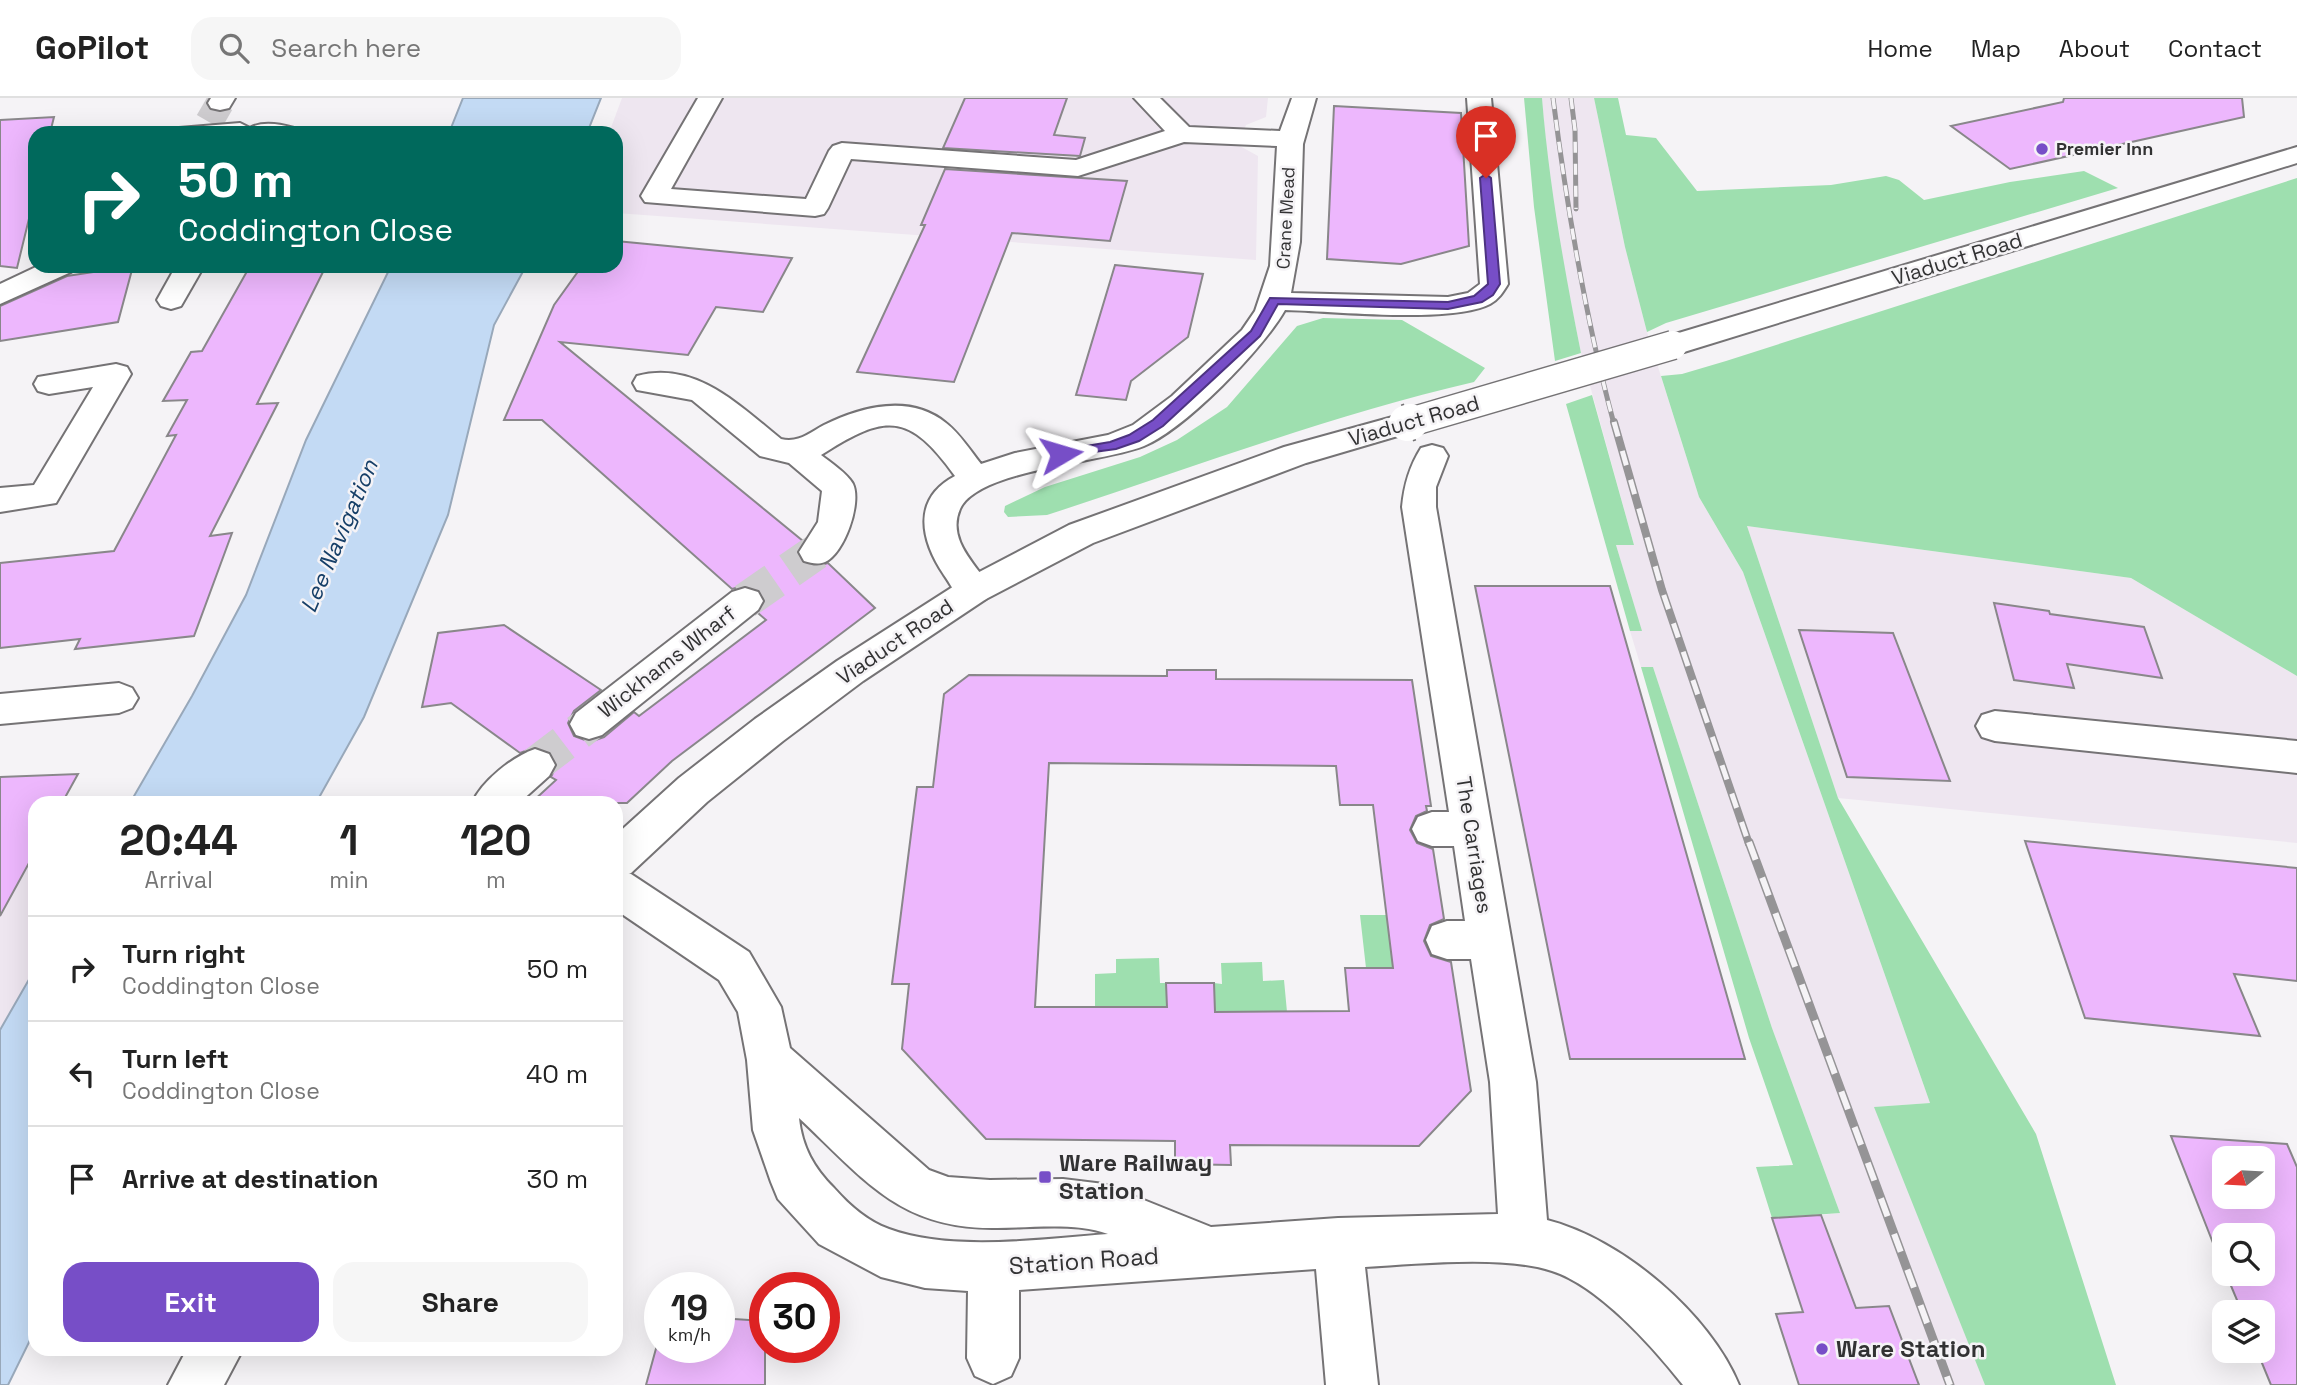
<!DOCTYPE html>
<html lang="en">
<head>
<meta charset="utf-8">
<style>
  :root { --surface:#fff; --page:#f6f6f6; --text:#222; --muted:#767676; --line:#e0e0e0; --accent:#774ec7 }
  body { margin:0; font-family:"Space Grotesk",sans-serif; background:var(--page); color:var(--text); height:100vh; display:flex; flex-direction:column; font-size:26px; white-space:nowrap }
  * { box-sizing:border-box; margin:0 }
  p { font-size:23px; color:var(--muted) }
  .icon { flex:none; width:38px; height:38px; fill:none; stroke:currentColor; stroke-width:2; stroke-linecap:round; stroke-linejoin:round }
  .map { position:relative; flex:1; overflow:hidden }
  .panel { position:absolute; left:28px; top:698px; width:595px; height:560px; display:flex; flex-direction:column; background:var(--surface); border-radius:21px; box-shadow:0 7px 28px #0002 }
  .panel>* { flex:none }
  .banner { position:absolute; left:28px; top:28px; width:595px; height:147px; border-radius:21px; box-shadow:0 7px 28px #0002; background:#00695c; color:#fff; overflow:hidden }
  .needle { width:46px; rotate:252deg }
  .tools { position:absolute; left:2212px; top:1048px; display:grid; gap:14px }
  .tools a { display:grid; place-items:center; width:63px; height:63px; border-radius:14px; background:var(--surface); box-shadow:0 7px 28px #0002; font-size:35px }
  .speed { position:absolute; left:644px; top:1174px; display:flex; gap:14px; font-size:35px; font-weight:700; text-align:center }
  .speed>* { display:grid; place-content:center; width:91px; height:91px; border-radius:50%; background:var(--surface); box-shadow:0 7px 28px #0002; line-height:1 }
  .speed small { font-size:18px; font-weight:400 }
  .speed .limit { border:10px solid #d22; background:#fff; color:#111 }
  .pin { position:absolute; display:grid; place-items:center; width:60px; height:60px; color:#fff; margin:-72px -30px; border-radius:50% 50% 50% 0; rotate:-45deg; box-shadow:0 0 7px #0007 }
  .pin .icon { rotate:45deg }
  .me { position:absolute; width:77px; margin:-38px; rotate:83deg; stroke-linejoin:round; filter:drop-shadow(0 0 5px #0008) }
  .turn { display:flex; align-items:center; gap:24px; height:147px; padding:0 35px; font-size:32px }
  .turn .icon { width:91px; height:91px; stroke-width:2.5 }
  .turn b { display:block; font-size:49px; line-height:60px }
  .eta { display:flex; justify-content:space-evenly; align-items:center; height:119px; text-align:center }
  .eta b { font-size:42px; font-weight:700; line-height:49px }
  .primary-button { display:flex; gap:14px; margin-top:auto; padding:14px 35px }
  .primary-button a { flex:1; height:80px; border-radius:21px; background:var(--accent); color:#fff; font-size:28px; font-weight:700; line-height:80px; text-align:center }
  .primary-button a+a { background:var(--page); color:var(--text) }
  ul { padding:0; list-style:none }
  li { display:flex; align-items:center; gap:21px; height:105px; padding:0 35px; border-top:2px solid var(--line) }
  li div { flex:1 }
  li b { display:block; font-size:26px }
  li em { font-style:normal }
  header { display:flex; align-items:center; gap:42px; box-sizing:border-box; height:98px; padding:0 35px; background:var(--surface); border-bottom:2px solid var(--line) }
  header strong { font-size:33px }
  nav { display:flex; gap:38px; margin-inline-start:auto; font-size:24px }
  .search { width:490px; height:63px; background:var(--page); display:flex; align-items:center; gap:18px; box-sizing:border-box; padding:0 24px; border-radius:21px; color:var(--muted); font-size:26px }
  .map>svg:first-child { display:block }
</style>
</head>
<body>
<header>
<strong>GoPilot</strong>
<div class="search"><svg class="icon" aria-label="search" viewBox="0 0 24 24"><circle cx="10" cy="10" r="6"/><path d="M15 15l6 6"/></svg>Search here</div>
<nav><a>Home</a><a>Map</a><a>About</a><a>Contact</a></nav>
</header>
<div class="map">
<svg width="2297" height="1287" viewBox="0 0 2297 1287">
  <rect width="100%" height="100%" fill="#f5f3f6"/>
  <g fill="#eee6f0">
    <path d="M 622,0 L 1268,0 L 1266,19 L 1246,27 L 1238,47 L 1258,58 L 1256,162 L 616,115 L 616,35 L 609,35 Z"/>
    <path d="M 1542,0 L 1594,0 L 1625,149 L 1647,234 L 1699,399 L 1743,474 L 1930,1005 L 1875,1009 L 1985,1287 L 1799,1287 L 1776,1216 L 1842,1211 L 1845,1179 L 1821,1117 L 1840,1115 L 1772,930 L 1653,569 L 1641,569 L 1630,533 L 1641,532 L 1616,447 L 1634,447 L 1581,255 L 1561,156 L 1548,73 Z"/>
    <path d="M 1747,428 L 2131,480 L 2297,578 L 2297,745 L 1838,700 Z"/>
    <path d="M 35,768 L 35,871 L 0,932 L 0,769 Z"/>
  </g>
  <g fill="#9edfaf">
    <path d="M 1524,0 L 1542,0 C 1549,86 1564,170 1581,255 L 1555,263 L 1534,109 Z"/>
    <path d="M 1594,0 L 1618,0 L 1626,37 L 1656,40 L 1697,93 L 1831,87 L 1886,78 L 1899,82 L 1924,102 L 2010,84 L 2084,73 L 2118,90 L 1666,225 L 1647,234 L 1625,149 Z"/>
    <path d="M 2297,80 L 2297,578 L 2131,480 L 1747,428 L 1838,700 L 2036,1036 L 2116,1287 L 1985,1287 L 1874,1009 L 1930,1005 L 1743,474 L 1699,399 L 1661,278 L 1682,276 L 1726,263 Z"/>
    <path d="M 1323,220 L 1402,222 L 1485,270 L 1474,284 C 1328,318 1189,371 1047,417 L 1008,419 L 1004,414 L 1005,408 L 1045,389 L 1140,359 L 1177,342 L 1227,309 L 1297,228 Z"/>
    <path d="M 1592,297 L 1634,447 L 1616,447 L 1642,533 L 1630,533 L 1566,306 Z"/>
    <path d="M 1641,569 L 1653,569 L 1772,930 L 1840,1115 L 1772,1120 L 1756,1069 L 1793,1067 L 1749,940 Z"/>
    <path d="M 1360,817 L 1399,817 L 1403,845 L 1430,845 L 1434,870 L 1366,870 Z"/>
    <path d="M 1159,860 L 1160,885 L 1166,885 L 1167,909 L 1095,909 L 1095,876 L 1116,875 L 1116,861 Z"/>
    <path d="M 1262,864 L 1263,883 L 1284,882 L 1287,914 L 1215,914 L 1214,885 L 1222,886 L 1221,865 Z"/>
  </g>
  <g fill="#c3daf4" stroke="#98a8ba" stroke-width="2">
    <path d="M 463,0 L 601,0 L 587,35 L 449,35 Z"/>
    <path d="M 391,168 L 526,168 L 494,227 L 448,417 L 364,619 L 316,705 L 130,705 L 192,598 L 246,497 L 306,342 Z"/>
    <path d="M 35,871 L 35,1232 L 8,1287 L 0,1287 L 0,932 Z"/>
  </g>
  <g fill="#edb7fd" stroke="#89878a" stroke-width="2" fill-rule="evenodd">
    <path d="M 965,0 L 1067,0 L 1054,37 L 1085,40 L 1080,58 L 943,50 Z"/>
    <path d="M 2064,0 L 2242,0 L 2244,19 L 2010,71 L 1951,28 L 2063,4 Z"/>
    <path d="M 1334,8 L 1461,15 L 1469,148 L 1401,166 L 1327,161 Z"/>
    <path d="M 54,19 L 50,35 L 35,35 L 35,96 L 17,170 L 0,168 L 0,22 Z"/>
    <path d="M 945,71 L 1127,83 L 1110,143 L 1012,135 L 954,284 L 857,274 L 925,127 L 921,127 Z"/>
    <path d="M 616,143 L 792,160 L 763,214 L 716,209 L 688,257 L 560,244 L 803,443 L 797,453 L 802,464 L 817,468 L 828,465 L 875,510 L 672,663 L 627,705 L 531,705 L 556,682 L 551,679 L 557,666 L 551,655 L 536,649 L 520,655 L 451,605 L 422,609 L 438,535 L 504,527 L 601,592 L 574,613 L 568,625 L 574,638 L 590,644 L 604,639 L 634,614 L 639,618 L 766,522 L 758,515 L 765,504 L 760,493 L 746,487 L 732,491 L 542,322 L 504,322 L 554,207 L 582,168 L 616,168 Z"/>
    <path d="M 1115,167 L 1203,176 L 1188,239 L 1131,283 L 1126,302 L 1076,297 Z"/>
    <path d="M 133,168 L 118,224 L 0,243 L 0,208 L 67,178 Z"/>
    <path d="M 250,168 L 326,168 L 257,306 L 278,305 L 210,438 L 232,435 L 194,538 L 75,551 L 80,541 L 0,550 L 0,465 L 114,453 L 176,337 L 167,338 L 187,302 L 163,303 L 191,254 L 202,253 Z"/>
    <path d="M 1475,488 L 1610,488 L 1745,961 L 1570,961 Z"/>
    <path d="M 1994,505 L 2049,513 L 2050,516 L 2144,529 L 2162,580 L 2067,566 L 2074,590 L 2014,582 Z"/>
    <path d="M 1799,532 L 1893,535 L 1950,683 L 1847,679 Z"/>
    <path d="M 1167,572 L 1216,572 L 1216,581 L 1412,582 L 1431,708 L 1426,708 L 1427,713 L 1416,718 L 1410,732 L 1417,745 L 1433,751 L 1444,821 L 1430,827 L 1424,843 L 1431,858 L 1451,864 L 1471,993 L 1419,1048 L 1230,1047 L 1231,1067 L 1175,1066 L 1175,1043 L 986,1041 L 902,951 L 909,886 L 892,886 L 917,689 L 933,689 L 944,596 L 969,577 L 1167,578 ZM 1049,665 L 1336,668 L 1340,707 L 1373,707 L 1393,870 L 1345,870 L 1349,913 L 1215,914 L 1214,885 L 1166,885 L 1167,909 L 1035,909 Z"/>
    <path d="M 78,676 L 62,705 L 35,705 L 35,754 L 0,818 L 0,679 Z"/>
    <path d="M 2025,743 L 2297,770 L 2297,883 L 2234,876 L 2260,938 L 2085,920 Z"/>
    <path d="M 2171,1038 L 2287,1046 L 2297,1069 L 2297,1287 L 2271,1287 L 2257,1253 L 2263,1253 L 2263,1214 L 2242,1214 L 2226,1176 L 2263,1176 L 2263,1138 L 2224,1138 L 2224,1173 ZM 2224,1060 L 2263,1060 L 2263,1099 L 2224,1099 Z"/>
    <path d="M 1821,1117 L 1856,1210 L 1889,1208 L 1919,1287 L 1799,1287 L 1776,1216 L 1803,1214 L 1772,1120 Z"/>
    <path d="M 719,1220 L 765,1223 L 765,1287 L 646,1287 L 660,1236 L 660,1250 L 719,1250 Z"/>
  </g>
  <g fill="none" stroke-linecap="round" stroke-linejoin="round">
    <path stroke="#cecccf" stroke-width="28" stroke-dasharray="28 14" stroke-linecap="butt" d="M 209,24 L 220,5"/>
    <g stroke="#cecccf" stroke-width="36" stroke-dasharray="36 18" stroke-linecap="butt">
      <path d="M 745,503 L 816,454"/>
      <path d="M 535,667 L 589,626"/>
    </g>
    <defs>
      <g id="minor">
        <path d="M 211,0 L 235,0 L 229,10 L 220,12 L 211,10 L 208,5 Z"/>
        <path d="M 698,0 L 722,0 L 671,91 L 806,101 L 829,53 L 833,48 L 842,45 L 1076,62 L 1165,33 L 1134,0 L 1160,0 L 1189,29 L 1280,33 L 1292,0 L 1316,0 L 1303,46 L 1300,144 L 1291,195 L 1448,199 L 1468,195 L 1480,186 L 1467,0 L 1491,0 L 1508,186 C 1503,194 1499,201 1490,206 C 1452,226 1332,213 1285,212 C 1263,251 1185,331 1144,348 C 1103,365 978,371 960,411 C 946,443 978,468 992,492 L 986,501 C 978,504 973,506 965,502 C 956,499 950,485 944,477 C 921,443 911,401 955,378 C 909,314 886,315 821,357 C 831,365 847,375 853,386 C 862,405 844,456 825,464 C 817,467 812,465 804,463 L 799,454 L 818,424 L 822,393 L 789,365 L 760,358 L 692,302 L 637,292 L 633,285 L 637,278 C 695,262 740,308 781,341 C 799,345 809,335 824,327 C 862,308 911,296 946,325 C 960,336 970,352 981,366 L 1015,355 L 1108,337 L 1133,327 L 1172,298 L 1242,232 L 1255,213 L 1270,168 L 1277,48 L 1184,44 L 1078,78 L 851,61 L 828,110 L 824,116 L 815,118 L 645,104 L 641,98 Z"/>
        <path d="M 240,25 L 250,30 C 262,23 280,26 294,30 L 298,35 L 175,35 L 179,30 Z"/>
        <path d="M 38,168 L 75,168 L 71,174 L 0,206 L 0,186 Z"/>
        <path d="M 176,168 L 204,168 L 181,208 L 171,211 L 161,208 L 157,202 Z"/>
        <path d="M 116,266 L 127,269 L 131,276 L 56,405 L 0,414 L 0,390 L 34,387 L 93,289 L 49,296 L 38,293 L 34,286 L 38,279 Z"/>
        <path d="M 1432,347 L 1443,350 L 1448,358 L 1436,389 L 1436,409 L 1536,984 L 1547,1122 C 1622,1141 1710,1216 1739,1287 L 1683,1287 C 1653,1249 1599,1188 1552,1173 C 1503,1157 1418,1166 1365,1169 L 1378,1287 L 1326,1287 L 1316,1171 L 1019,1192 L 1019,1260 L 1011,1278 L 993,1286 L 975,1278 L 967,1260 L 968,1193 L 925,1190 L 881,1179 L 819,1146 L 778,1101 L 771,1084 L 753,1032 L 747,962 L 738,914 L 719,882 L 616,812 L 616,771 L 631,776 L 749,854 L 781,909 L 790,950 L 929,1072 L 948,1079 L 990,1082 L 1063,1081 L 1104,1086 L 1211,1129 L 1338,1120 L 1498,1116 L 1490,984 L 1471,861 L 1447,861 L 1432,856 L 1426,842 L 1432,828 L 1447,823 L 1465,823 L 1454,748 L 1432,748 L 1418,743 L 1412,731 L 1418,719 L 1432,714 L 1449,714 L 1402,409 C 1404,388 1409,369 1421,350 ZM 799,1020 C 864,1081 900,1132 997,1130 C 1032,1130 1075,1124 1108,1136 C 1043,1141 951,1154 889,1131 C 867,1123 850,1108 834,1090 C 814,1070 802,1049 799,1020 Z"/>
        <path d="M 745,490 L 758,494 L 763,503 L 758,512 L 602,637 L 589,641 L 576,637 L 570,626 L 576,615 L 732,494 Z"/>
        <path d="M 119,585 L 132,590 L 138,600 L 132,610 L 119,615 L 0,626 L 0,596 Z"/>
        <path d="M 1995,613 L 2297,643 L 2297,675 L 1995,643 L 1982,639 L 1976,628 L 1982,617 Z"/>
        <path d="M 535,651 L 549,656 L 555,667 L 549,678 L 519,705 L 472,705 C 482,683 512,659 535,651 Z"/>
      </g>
      <g id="major">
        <path d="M 2297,49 L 2297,65 L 1684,254 L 1673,256 L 1662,254 L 1658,247 L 1662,240 Z"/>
        <path d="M 1407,315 L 1418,318 L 1423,325 L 1418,332 L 1306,365 L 1093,445 L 986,501 L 863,583 L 783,643 L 707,704 L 631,775 L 616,780 L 616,737 L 679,680 L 755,621 L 837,563 L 962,483 L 1069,427 L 1284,349 Z"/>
        <path d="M 187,1251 L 243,1251 L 224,1287 L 168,1287 Z"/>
      </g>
    </defs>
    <use href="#minor" stroke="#757375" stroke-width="4"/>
    <use href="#major" stroke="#757375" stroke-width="4"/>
    <use href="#minor" fill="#fff" fill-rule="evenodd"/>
    <use href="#major" fill="#fff" fill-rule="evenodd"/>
    <defs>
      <g id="rail-far2">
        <path d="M 1553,0 C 1567,110 1585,219 1614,326"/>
        <path d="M 1571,0 L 1575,32 L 1576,111"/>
      </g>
      <path id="rail-far1" d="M 1614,324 L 1662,492 L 1749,746"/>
      <path id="rail" d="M 1749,744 L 1950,1287"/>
    </defs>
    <use href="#rail-far2" stroke="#959496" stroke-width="5"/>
    <use href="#rail-far1" stroke="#959496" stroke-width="8"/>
    <use href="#rail" stroke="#959496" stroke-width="9"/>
    <use href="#rail-far2" stroke="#f5f3f6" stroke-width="3.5" stroke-dasharray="11" stroke-linecap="butt"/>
    <use href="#rail-far1" stroke="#f5f3f6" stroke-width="5" stroke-dasharray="15" stroke-linecap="butt"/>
    <use href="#rail" stroke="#f5f3f6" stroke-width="6" stroke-dasharray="19" stroke-linecap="butt"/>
    <defs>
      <path id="major-bridge-far1" d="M 1407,325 L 1673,247"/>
      <path id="major-bridge" d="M 1407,325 L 1410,324"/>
    </defs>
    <use href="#major-bridge-far1" stroke="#757375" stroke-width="31" stroke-linecap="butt"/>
    <use href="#major-bridge" stroke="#757375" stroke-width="39" stroke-linecap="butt"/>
    <use href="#major-bridge-far1" stroke="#fff" stroke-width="28"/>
    <use href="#major-bridge" stroke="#fff" stroke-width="36"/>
  </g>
  <path fill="#774ec7" stroke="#4d3381" stroke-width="2" d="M 1486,76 L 1491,80 L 1500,186 L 1493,197 L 1482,204 L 1448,211 L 1278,206 L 1260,238 L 1163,328 L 1139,343 L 1116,351 L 1056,359 L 1056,353 L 1110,344 L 1129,337 L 1153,322 L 1251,233 L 1270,200 L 1448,204 L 1474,198 L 1488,186 L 1480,80 Z"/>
  <g fill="#774ec7" stroke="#f5f3f6" stroke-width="2.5">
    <circle cx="2042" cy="51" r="7"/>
    <rect x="1038" y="1072" width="14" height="14" rx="3.5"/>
    <circle cx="1822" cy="1251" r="7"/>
  </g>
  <g text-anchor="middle" stroke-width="5" stroke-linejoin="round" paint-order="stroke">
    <g font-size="18" font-weight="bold" fill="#323233" stroke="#f5f3f6" text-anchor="start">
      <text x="2056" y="57">Premier Inn</text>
    </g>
    <g font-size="18" fill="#323233" stroke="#f5f3f6">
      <text transform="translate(1286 120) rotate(-87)" y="6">Crane Mead</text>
    </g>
    <g font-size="21" fill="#323233" stroke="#f5f3f6">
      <text transform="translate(1957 161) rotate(-17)" y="7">Viaduct Road</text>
      <text transform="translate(1414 323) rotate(-16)" y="7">Viaduct Road</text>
      <text transform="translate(895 544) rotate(-34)" y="7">Viaduct Road</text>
      <text transform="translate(667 564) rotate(-38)" y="7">Wickhams Wharf</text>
      <text transform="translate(1474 747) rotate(81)" y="7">The Carriages</text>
    </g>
    <g font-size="23" font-style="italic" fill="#163f68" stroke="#f5f3f6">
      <text transform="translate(339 438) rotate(-67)" y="8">Lee Navigation</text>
    </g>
    <g font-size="24" font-weight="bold" fill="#323233" stroke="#f5f3f6" text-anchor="start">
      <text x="1059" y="1073">Ware Railway<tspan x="1059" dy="28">Station</tspan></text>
      <text x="1836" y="1259">Ware Station</text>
    </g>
    <g font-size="24" fill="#323233" stroke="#f5f3f6">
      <text transform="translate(1084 1163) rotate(-4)" y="8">Station Road</text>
    </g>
  </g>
</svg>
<div class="tools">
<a><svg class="needle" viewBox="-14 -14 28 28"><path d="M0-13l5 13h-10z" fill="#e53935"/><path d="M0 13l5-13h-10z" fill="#767676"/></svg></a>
<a><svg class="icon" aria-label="search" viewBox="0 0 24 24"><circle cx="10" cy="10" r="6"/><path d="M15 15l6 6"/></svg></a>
<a><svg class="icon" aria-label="layers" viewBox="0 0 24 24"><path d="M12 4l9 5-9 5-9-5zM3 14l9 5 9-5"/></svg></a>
</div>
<div class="speed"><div>19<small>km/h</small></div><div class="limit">30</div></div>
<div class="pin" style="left:1486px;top:80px;background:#d93025"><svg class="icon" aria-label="arrive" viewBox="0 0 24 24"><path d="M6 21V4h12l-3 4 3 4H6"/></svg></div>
<svg class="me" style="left:1061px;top:356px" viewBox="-20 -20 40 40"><path d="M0-17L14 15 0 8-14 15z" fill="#774ec7" stroke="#fff" stroke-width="4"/></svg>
<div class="banner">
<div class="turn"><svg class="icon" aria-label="right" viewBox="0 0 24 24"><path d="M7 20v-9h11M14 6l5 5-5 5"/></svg><div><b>50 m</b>Coddington Close</div></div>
</div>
<section class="panel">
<div class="eta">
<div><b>20:44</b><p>Arrival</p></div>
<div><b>1</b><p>min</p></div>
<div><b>120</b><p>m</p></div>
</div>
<ul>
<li><svg class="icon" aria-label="right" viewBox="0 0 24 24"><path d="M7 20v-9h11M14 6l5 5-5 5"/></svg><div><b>Turn right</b><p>Coddington Close</p></div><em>50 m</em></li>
<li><svg class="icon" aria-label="left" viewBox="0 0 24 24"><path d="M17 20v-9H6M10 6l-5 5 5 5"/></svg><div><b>Turn left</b><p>Coddington Close</p></div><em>40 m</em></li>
<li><svg class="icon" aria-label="arrive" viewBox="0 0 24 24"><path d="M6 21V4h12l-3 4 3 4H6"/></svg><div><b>Arrive at destination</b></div><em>30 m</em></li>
</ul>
<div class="primary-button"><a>Exit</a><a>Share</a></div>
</section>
</div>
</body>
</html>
